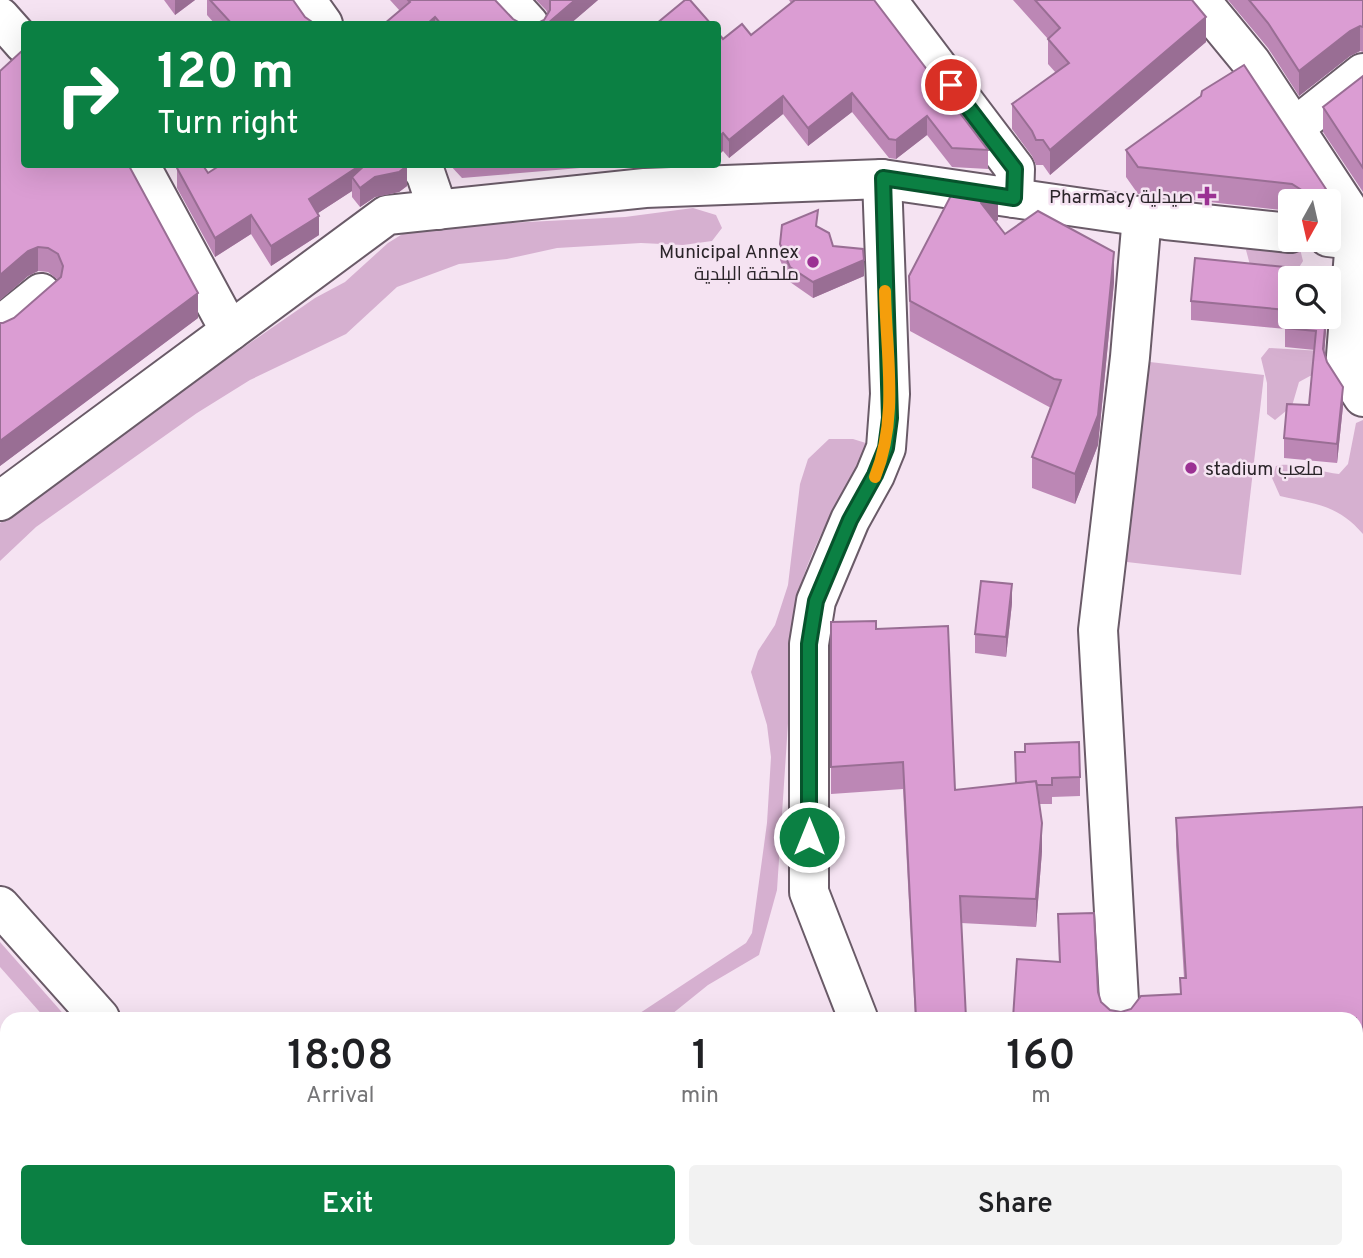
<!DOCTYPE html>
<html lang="en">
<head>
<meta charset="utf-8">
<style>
  :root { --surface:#fff; --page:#f2f2f2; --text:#202124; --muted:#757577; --accent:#0b8043 }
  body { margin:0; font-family:Overpass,Cairo,sans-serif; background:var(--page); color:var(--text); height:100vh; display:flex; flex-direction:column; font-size:26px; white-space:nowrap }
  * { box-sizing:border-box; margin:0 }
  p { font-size:23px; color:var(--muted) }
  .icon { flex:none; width:38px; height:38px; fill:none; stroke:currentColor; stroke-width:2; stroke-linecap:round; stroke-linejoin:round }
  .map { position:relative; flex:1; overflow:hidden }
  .sheet { position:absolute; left:0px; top:1012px; width:1363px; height:247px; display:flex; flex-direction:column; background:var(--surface); border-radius:21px 21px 0 0; box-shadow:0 7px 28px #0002 }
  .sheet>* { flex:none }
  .hud { position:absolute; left:21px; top:21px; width:700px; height:147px; border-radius:7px; box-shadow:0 7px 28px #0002; background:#0b8043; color:#fff; overflow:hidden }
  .needle { width:46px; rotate:188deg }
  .tools { position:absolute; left:1278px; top:189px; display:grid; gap:14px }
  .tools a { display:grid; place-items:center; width:63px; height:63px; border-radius:7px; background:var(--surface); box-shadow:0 7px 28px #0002; font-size:35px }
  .pin { position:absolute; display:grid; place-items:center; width:60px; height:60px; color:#fff; margin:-30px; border:4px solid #fff; border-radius:50%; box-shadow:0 2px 7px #0007 }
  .me { position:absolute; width:77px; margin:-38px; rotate:0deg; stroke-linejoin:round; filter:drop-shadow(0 0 5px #0008) }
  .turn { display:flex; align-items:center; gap:24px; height:147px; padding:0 21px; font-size:32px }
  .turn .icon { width:91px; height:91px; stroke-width:2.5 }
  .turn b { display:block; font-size:49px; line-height:60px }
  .eta { display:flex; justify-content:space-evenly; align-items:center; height:119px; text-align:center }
  .eta b { font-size:42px; font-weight:600; line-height:49px }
  .action { display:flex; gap:14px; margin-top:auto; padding:14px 21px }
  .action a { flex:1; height:80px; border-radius:7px; background:var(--accent); color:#fff; font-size:28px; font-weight:600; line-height:80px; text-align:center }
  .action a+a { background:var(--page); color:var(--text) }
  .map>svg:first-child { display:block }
</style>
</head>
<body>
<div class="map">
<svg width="1363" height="1258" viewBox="0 0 1363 1258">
  <rect width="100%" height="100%" fill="#f5e3f2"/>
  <g fill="#d6b0d0">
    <path d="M 693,208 L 716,215 L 722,228 L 712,241 L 683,245 L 641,243 L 557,248 L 507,259 L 459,264 L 397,287 L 346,334 L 250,380 L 197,413 L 36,527 L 0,561 L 0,523 L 130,426 L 315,298 L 345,282 L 388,243 L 412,228 L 625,217 Z"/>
    <path d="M 1252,243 L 1300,249 L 1303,261 L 1298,269 L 1288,273 L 1250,265 L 1246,250 Z"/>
    <path d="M 1269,348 L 1322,351 L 1327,362 L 1324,375 L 1310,376 L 1299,382 L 1292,406 L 1275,420 L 1267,414 L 1267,383 L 1261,358 Z"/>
    <path d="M 1141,361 L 1264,375 L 1241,575 L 1118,561 Z"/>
    <path d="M 1363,420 L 1363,534 C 1338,505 1316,504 1280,496 L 1272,478 L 1276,466 C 1292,461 1321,472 1339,474 L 1348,464 L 1356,423 Z"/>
    <path d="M 829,439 L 853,439 L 869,444 C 842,497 810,544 796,602 L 777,890 L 759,955 L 708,985 L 667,1018 L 602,1018 L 610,1015 L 640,1013 L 746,943 L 752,933 L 767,823 L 771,757 L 767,725 L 751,672 L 758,651 L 775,625 L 788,585 L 800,484 L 808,459 Z"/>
    <path d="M 0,942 L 67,1018 L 45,1018 L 0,967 Z"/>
  </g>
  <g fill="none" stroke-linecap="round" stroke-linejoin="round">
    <defs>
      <g id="minor">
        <path d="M 306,0 L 323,24"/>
        <path d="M 507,0 L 529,24"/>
        <path d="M 887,0 L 1015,169 L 1014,198"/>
        <path d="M 1200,0 L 1251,62 L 1349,211 L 1355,239 L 1345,369 L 1363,397"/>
        <path d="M 0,17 L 24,44"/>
        <path d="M 1295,127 L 1363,73"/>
        <path d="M 135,164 L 147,178 L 230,331"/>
        <path d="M 419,164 L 426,175 L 438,210"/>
        <path d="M 0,326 L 41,293"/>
        <path d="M 0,906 L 100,1018"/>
        <path d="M 858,1018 L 809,892 L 809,644 L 816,601 L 850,520 L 875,475 L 886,448 L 890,394 L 882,179"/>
        <path d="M 1120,1018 L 1098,630 L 1130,357 L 1142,216"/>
        <path d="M 308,1251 L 314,1258"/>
        <path d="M 899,1251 L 900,1258"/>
        <path d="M 1113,1258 L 1114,1251"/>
      </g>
      <g id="tertiary">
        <path d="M 1328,237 L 1363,241"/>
        <path d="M 0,501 L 387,215 L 645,188 L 882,179 L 1166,220 L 1290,233"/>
      </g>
    </defs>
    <use href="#minor" stroke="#6a5b68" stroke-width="42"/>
    <use href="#tertiary" stroke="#6a5b68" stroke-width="42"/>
    <path stroke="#a396a1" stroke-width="4.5" stroke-dasharray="3.5 5" stroke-linecap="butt" d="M 255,1258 L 269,1251"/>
    <use href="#minor" stroke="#fff" stroke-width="38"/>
    <use href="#tertiary" stroke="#fff" stroke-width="38"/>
  </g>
  <g fill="#bc87b5">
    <path d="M 164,0 L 195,0 L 175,15 Z"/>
    <path d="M 207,0 L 293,0 L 305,17 L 315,24 L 215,24 L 207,15 Z"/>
    <path d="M 390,0 L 495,0 L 513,19 L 522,24 L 384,24 L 400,11 Z"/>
    <path d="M 536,0 L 598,0 L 570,24 L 536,24 L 544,20 L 548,14 L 546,10 Z"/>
    <path d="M 789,0 L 874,0 L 988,150 L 988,169 L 952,167 L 927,135 L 896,159 L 889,158 L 852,112 L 808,146 L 783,114 L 729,158 L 723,151 L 723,39 L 751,35 L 791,3 Z"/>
    <path d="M 1013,0 L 1192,0 L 1206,42 L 1050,175 L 1043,165 L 1036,165 L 1032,156 L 1012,129 L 1012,104 L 1056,73 L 1048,64 L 1048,39 Z"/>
    <path d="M 1228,0 L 1363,0 L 1363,52 L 1360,51 L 1350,56 L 1299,96 L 1268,48 Z"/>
    <path d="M 0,71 L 198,318 L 0,466 L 0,323 L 3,323 L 14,318 L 58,280 L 48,272 L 38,271 L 28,276 L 0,300 Z"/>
    <path d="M 1363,76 L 1363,192 L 1323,132 L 1323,107 Z"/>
    <path d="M 1201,96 L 1326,201 L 1290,201 L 1290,211 L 1138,194 L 1126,177 L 1126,150 Z"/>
    <path d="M 406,164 L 407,186 L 399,192 L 375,197 L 360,207 L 352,197 L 352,191 L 318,213 L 319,235 L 271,266 L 251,234 L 215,257 L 177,188 L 177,168 L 208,173 Z"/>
    <path d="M 449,164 L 625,164 L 625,168 L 592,167 L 462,178 Z"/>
    <path d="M 998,220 L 995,222 L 1005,234 L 1114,282 L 1098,445 L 1075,504 L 1032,488 L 1032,457 L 1051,408 L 910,331 L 909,276 Z"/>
    <path d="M 818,227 L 833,246 L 864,276 L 813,298 L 790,282 L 780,260 L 780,244 Z"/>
    <path d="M 1295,278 L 1290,317 L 1327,317 L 1324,353 L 1343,406 L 1337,463 L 1284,458 L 1284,438 L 1309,405 L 1315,350 L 1285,347 L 1285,329 L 1191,320 L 1191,301 Z"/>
    <path d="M 1012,603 L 1006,657 L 975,653 L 975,634 Z"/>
    <path d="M 831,622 L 876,629 L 955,790 L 1016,783 L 1015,752 L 1080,777 L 1080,796 L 1052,797 L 1052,804 L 1039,804 L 1042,851 L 1036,927 L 961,923 L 966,1018 L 915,1018 L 903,789 L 831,794 Z"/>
    <path d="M 1363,807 L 1363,1083 L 1356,1083 L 1356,1018 L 1013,1018 L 1059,962 L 1058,914 L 1098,992 L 1101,1002 L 1110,1010 L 1121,1012 L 1180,994 L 1180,978 L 1184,978 L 1176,845 L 1176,818 Z"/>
    <path d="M 541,1251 L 814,1251 L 814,1256 L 803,1258 L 542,1258 Z"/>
  </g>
  <g fill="#996e94">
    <path d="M 175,0 L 195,0 L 175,15 Z"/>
    <path d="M 575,0 L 598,0 L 570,24 L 547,24 Z"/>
    <path d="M 435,17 L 435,24 L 427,24 Z"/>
    <path d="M 1206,17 L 1206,42 L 1050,175 L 1050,150 Z"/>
    <path d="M 1360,26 L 1360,51 L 1350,56 L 1299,96 L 1299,71 L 1350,31 Z"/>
    <path d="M 852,93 L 852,112 L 808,146 L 808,128 Z"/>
    <path d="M 783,96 L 783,114 L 729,158 L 729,140 Z"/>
    <path d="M 927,116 L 927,135 L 896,159 L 896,140 Z"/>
    <path d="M 723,133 L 723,151 L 718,156 L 718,138 Z"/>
    <path d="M 362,164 L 374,164 L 352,177 L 352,191 L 309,219 L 309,199 Z"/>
    <path d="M 407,166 L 407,186 L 399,192 L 375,197 L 360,207 L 360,188 L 375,177 Z"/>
    <path d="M 998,189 L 998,220 L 981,234 L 981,203 Z"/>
    <path d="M 1326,189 L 1326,201 L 1311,201 L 1311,196 Z"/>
    <path d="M 251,215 L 251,234 L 215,257 L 215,238 Z"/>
    <path d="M 319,216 L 319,235 L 271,266 L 271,246 Z"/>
    <path d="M 38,247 L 38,271 L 28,276 L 0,300 L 0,275 L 28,251 Z"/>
    <path d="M 1114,252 L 1114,282 L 1098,445 L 1075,504 L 1075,474 Z"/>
    <path d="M 864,260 L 864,276 L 813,298 L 813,282 Z"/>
    <path d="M 198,293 L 198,318 L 0,466 L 0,441 Z"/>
    <path d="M 1326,317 L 1327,317 L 1323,368 L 1323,349 Z"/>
    <path d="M 1343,387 L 1343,406 L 1337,463 L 1337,444 Z"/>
    <path d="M 1012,584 L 1012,603 L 1006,657 L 1006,637 Z"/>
    <path d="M 1042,823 L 1042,851 L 1036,927 L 1036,899 Z"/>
    <path d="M 698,1251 L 743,1251 L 743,1258 L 667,1258 Z"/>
    <path d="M 662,1252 L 662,1258 L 631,1258 Z"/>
  </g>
  <g fill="#db9dd3" stroke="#996e94" stroke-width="2">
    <path d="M 210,0 L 293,0 L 305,17 L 315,24 L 232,24 Z"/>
    <path d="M 408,0 L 495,0 L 513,19 L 522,24 L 441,24 L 435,17 L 427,24 L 384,24 L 410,2 Z"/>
    <path d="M 550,0 L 575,0 L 547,24 L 536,24 L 544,20 L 550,10 Z"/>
    <path d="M 685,0 L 690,0 L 711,24 L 656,24 Z"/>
    <path d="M 795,0 L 874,0 L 988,150 L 952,148 L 927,116 L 896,140 L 889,139 L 852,93 L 808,128 L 783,96 L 729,140 L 723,133 L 718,138 L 718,33 L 723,39 L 742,24 L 751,35 Z"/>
    <path d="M 1035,0 L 1192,0 L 1206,17 L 1050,150 L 1043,140 L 1036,140 L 1032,131 L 1012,104 L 1069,63 L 1048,39 L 1060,28 Z"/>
    <path d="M 1249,0 L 1363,0 L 1363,27 L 1360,26 L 1350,31 L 1299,71 L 1268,23 Z"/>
    <path d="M 24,49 L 24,164 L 128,164 L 198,293 L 0,441 L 0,323 L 3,323 L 14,318 L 61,277 L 63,266 L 58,254 L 48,248 L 38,247 L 28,251 L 0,275 L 0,71 Z"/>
    <path d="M 1244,65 L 1326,189 L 1311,196 L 1292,184 L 1138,167 L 1126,150 L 1201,96 L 1202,91 Z"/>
    <path d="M 1363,76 L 1363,168 L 1323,107 Z"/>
    <path d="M 183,164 L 202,164 L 208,173 L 222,164 L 362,164 L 309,199 L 319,216 L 271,246 L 251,215 L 215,238 L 177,168 Z"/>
    <path d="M 366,164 L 406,164 L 407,166 L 399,172 L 375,177 L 360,188 L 352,177 Z"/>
    <path d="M 958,182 L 998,189 L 981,203 L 1005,234 L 1038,211 L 1114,252 L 1098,415 L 1075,474 L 1032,457 L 1061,380 L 1054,379 L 910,301 L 909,276 Z"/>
    <path d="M 818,210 L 816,226 L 829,233 L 833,246 L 863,249 L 864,260 L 813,282 L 790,267 L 780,244 L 782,225 Z"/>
    <path d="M 1195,258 L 1295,268 L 1294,278 L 1290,278 L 1290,317 L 1326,317 L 1323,349 L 1327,362 L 1343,387 L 1337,444 L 1284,438 L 1287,404 L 1309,405 L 1316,331 L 1285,328 L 1287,310 L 1191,301 Z"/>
    <path d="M 981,581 L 1012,584 L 1006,637 L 975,634 Z"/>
    <path d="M 876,621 L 876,629 L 948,626 L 955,790 L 1036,781 L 1042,823 L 1036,899 L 960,896 L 966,1018 L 916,1018 L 903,762 L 831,767 L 831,622 Z"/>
    <path d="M 1079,742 L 1080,777 L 1052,778 L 1052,785 L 1037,785 L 1036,781 L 1016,783 L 1015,752 L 1025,752 L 1025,744 Z"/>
    <path d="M 1363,807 L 1363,1056 L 1356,1056 L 1356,1018 L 1013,1018 L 1017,959 L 1060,962 L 1058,914 L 1094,913 L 1098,992 L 1101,1002 L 1110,1010 L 1121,1012 L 1131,1009 L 1141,996 L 1181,994 L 1180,978 L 1186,978 L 1176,818 Z"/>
    <path d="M 545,1251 L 698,1251 L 667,1258 L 664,1258 L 662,1252 L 631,1258 L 546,1258 Z"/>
    <rect x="920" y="1251" width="82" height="7"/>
  </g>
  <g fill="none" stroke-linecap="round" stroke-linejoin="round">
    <defs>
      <path id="route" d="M 809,837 L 809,644 L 816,601 L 850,520 L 875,475 L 886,448 L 890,418 L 883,178 L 1014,198 L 1015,169 L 951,85"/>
    </defs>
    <use href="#route" stroke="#07532c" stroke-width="18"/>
    <use href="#route" stroke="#0b8043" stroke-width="12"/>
    <path stroke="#f59e0b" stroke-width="12" d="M 875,477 C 899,417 886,354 885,291"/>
  </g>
  <g fill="#9b3193" stroke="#f5e3f2" stroke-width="2.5">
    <path d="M1203.5 185.5h7v7h7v7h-7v7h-7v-7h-7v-7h7z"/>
    <circle cx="813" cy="262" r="7"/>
    <circle cx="1191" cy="468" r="7"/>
  </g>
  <g text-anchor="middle" stroke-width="5" stroke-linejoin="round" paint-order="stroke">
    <g font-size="19" fill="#2a2429" stroke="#f5e3f2" text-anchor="end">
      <text x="1193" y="203">Pharmacy صيدلية</text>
      <text x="799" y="258">Municipal Annex<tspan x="799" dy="22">ملحقة البلدية</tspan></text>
      <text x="1205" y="475" text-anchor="start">stadium ملعب</text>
    </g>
  </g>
</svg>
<div class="tools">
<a><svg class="needle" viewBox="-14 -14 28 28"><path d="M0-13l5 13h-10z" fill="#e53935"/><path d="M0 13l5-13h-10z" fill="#757577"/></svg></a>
<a><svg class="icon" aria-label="search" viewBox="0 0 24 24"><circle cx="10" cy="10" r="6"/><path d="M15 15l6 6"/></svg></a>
</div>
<div class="pin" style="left:951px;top:85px;background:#d93025"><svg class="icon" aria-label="arrive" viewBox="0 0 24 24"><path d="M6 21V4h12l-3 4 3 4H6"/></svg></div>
<svg class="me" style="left:809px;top:837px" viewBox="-20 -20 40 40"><circle r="17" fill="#0b8043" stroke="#fff" stroke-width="3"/><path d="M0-11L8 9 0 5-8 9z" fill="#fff"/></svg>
<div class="hud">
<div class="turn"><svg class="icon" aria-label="right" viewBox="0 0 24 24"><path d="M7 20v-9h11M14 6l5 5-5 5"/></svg><div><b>120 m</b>Turn right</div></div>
</div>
<section class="sheet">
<div class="eta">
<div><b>18:08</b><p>Arrival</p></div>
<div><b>1</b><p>min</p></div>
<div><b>160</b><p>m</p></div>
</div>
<div class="action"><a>Exit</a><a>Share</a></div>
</section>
</div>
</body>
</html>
